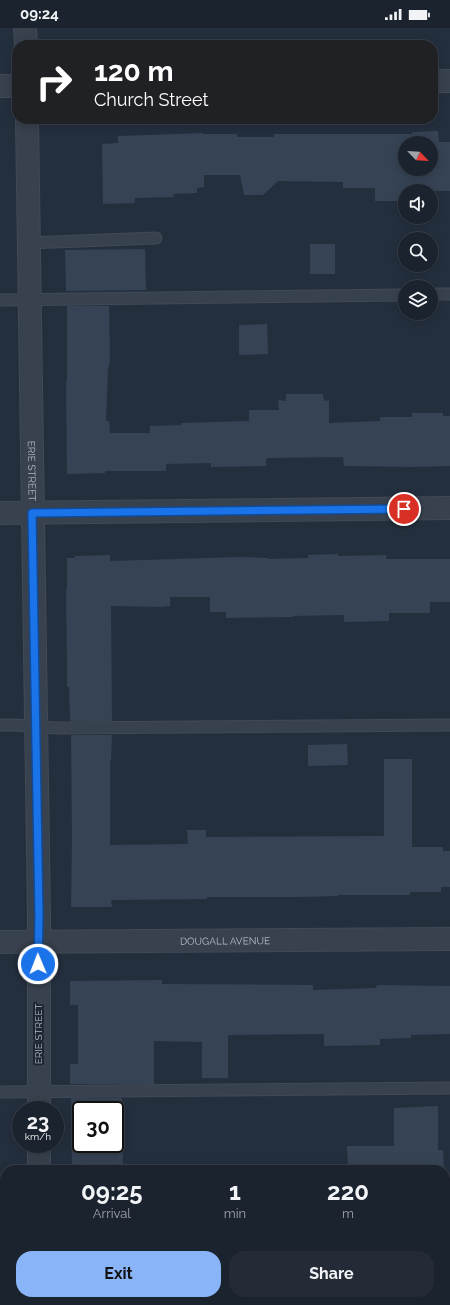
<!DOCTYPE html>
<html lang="en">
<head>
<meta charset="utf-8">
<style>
  :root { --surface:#1b232e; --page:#242b36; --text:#f1f3f6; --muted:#a0a4aa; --line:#39404a; --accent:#8ab4f8 }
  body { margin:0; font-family:Raleway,sans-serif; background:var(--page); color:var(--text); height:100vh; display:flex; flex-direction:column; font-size:15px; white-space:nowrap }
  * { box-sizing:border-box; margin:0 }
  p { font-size:13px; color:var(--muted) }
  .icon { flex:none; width:22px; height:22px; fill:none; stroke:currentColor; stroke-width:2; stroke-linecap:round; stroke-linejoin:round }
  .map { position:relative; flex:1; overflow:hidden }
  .sheet { position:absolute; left:0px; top:1137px; width:450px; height:140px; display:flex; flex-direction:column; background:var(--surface); border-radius:16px 16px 0 0; box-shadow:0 2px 10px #0003,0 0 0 1px var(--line) }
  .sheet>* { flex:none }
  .top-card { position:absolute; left:12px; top:12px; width:426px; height:84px; border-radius:16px; box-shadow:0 2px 10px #0003,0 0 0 1px var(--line); background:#202124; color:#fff; overflow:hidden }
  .needle { width:26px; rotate:115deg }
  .fabs { position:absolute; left:398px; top:108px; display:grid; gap:8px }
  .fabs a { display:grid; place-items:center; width:40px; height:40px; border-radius:50%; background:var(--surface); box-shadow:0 2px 10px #0003,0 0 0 1px var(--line); font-size:20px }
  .speed { position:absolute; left:12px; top:1073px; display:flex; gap:8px; font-size:20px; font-weight:700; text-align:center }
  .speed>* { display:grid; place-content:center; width:52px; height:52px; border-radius:50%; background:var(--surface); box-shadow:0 2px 10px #0003,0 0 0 1px var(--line); line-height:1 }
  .speed small { font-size:10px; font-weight:400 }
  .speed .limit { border:2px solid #111; border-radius:6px; background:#fff; color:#111 }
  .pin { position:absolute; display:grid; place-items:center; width:34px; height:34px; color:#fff; margin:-17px; border:2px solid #fff; border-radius:50%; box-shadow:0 1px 4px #0007 }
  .me { position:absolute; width:44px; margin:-22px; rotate:359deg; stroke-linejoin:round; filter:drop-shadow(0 0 3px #0008) }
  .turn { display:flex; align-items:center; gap:14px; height:84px; padding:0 16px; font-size:18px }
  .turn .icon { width:52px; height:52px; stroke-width:2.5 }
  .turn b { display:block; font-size:28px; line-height:34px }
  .eta { display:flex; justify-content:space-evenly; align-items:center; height:68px; text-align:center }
  .eta b { font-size:24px; font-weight:700; line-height:28px }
  .cta { display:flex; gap:8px; margin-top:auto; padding:8px 16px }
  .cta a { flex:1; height:46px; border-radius:16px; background:var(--accent); color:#111; font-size:16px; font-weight:700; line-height:46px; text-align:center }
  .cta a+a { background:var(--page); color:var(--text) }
  .status { display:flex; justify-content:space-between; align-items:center; height:28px; padding:0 20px; background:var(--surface); direction:ltr }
  .status svg { height:11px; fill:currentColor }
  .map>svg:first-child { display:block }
</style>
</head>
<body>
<div class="status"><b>09:24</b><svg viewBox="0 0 49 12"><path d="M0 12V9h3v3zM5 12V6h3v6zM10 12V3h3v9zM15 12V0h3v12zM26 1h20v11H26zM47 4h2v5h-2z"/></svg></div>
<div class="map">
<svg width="450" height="1277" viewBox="0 0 450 1277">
  <rect width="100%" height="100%" fill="#242f3e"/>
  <g fill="#364354" fill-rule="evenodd">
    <path d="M 438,103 L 439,114 L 450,114 L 450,163 L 404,163 L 404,173 L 375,173 L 375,160 L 343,160 L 343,154 L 278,153 L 263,167 L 244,167 L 240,147 L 204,147 L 204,159 L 197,160 L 197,165 L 173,166 L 174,169 L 135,170 L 135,175 L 103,176 L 102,116 L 118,115 L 118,108 L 203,105 L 203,106 L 237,106 L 237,109 L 274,109 L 274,106 L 412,106 L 412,104 ZM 405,115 L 431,115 L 431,141 L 405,141 Z"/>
    <rect x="310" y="216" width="25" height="30"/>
    <path d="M 145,221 L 146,262 L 66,263 L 65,222 Z"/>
    <path d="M 67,278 L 109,278 L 110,329 L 109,339 L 108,339 L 106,393 L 109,393 L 110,405 L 150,405 L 150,398 L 181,397 L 181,395 L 249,393 L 249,382 L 279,382 L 278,372 L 286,373 L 286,366 L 323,366 L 324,373 L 329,372 L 329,395 L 380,393 L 380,389 L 412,389 L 412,385 L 443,385 L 443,388 L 450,388 L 450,438 L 413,439 L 344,438 L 343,429 L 268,430 L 266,431 L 266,438 L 211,439 L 211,435 L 166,436 L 166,443 L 105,443 L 105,445 L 67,446 L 66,353 L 67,353 Z"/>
    <path d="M 267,296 L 268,326 L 239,327 L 239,297 Z"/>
    <path d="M 338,526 L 338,528 L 386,527 L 386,531 L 450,531 L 450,574 L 430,574 L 430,585 L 389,585 L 389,593 L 344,594 L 344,587 L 293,588 L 293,589 L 226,590 L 226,584 L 210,584 L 210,569 L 170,569 L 170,578 L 161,579 L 111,578 L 112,693 L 71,693 L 70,691 L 69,659 L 67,659 L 67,630 L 66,562 L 67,562 L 67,530 L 75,530 L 75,528 L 110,527 L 110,533 L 241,529 L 269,530 L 269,531 L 308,530 L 308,527 Z"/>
    <path d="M 71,707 L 112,707 L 111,732 L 110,732 L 110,817 L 188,816 L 187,802 L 206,802 L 206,809 L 384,808 L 384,731 L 412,731 L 412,819 L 443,819 L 443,823 L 450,823 L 450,859 L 441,859 L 441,864 L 410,864 L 410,867 L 338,867 L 338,868 L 299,869 L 207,869 L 207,871 L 111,872 L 112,879 L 71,879 L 72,813 Z"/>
    <path d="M 347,716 L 348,737 L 308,738 L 308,717 Z"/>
    <path d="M 162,952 L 162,956 L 313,957 L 313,962 L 376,960 L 377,957 L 450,958 L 450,1006 L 411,1007 L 411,1010 L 380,1011 L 380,1017 L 324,1018 L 324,1006 L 228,1007 L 228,1050 L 202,1050 L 202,1014 L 154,1013 L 154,1056 L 70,1056 L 70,1036 L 78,1036 L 78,977 L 70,977 L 70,953 Z"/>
    <path d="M 71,1070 L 122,1070 L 123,1142 L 72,1142 ZM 81,1082 L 115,1082 L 115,1116 L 81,1116 Z"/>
    <path d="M 438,1078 L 438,1122 L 443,1122 L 444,1142 L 348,1142 L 347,1118 L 394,1118 L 394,1080 Z"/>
  </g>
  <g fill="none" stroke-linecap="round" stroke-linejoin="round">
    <defs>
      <g id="service">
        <path d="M 28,215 L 156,210"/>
        <path d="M 431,266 L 450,266"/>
        <path d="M 0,272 L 405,267"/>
        <path d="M 0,697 L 16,697 L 57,700 L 450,697"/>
        <path d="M 0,1064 L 450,1060"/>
      </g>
      <g id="minor">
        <path d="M 25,0 L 26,17"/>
        <path d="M 433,53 L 450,53"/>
        <path d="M 0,58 L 17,58"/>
        <path id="s1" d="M 27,91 L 39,888 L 39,1082"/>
        <path d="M 0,485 L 450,480"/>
        <path id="s2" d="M 0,914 L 450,911"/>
        <path d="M 39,1116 L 39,1142"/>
        <path d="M 0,1260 L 5,1259"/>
      </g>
      <g id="tertiary">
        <path d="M 445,1256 L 450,1256"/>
        <path d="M 39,1272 L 39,1277"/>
      </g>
    </defs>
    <use href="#service" stroke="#414a57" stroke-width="13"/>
    <use href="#minor" stroke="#414a57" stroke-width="24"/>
    <use href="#tertiary" stroke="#414a57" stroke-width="24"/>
    <use href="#service" stroke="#38414e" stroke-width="11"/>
    <use href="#minor" stroke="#38414e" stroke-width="22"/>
    <use href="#tertiary" stroke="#38414e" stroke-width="22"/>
  </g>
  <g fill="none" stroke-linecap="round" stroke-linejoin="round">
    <defs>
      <path id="route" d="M 38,936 L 39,888 L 32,485 L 404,481"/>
    </defs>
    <use href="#route" stroke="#114b97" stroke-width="10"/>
    <use href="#route" stroke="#1a73e8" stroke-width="7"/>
  </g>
  <g text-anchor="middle" stroke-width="4" stroke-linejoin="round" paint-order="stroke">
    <g font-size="10" fill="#b4bcc9" stroke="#1d2633">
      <text dy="4" stroke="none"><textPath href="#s1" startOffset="352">ERIE STREET</textPath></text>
      <text dy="4" stroke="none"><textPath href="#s2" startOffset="225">DOUGALL AVENUE</textPath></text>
      <text transform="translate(38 1006) rotate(-90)" y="4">ERIE STREET</text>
    </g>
  </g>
</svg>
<div class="fabs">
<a><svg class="needle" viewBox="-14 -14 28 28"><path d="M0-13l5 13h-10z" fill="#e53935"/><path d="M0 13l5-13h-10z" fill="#a0a4aa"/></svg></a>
<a><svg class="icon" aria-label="sound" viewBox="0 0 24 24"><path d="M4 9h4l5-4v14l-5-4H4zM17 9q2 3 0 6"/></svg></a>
<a><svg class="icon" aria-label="search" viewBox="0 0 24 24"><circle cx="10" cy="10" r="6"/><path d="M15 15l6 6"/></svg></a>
<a><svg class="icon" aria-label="layers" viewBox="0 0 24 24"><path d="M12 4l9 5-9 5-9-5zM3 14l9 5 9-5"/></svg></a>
</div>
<div class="speed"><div>23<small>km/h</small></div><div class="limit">30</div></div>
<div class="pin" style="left:404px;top:481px;background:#d93025"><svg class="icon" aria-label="arrive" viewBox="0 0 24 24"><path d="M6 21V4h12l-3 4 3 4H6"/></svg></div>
<svg class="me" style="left:38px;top:936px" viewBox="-20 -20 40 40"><circle r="17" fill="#1a73e8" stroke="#fff" stroke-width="3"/><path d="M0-11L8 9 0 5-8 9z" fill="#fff"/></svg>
<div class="top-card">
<div class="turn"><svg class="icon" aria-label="right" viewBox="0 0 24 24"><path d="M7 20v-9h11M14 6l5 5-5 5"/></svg><div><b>120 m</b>Church Street</div></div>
</div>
<section class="sheet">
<div class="eta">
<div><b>09:25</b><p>Arrival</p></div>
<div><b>1</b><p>min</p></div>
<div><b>220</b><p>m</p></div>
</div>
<div class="cta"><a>Exit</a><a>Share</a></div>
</section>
</div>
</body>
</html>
